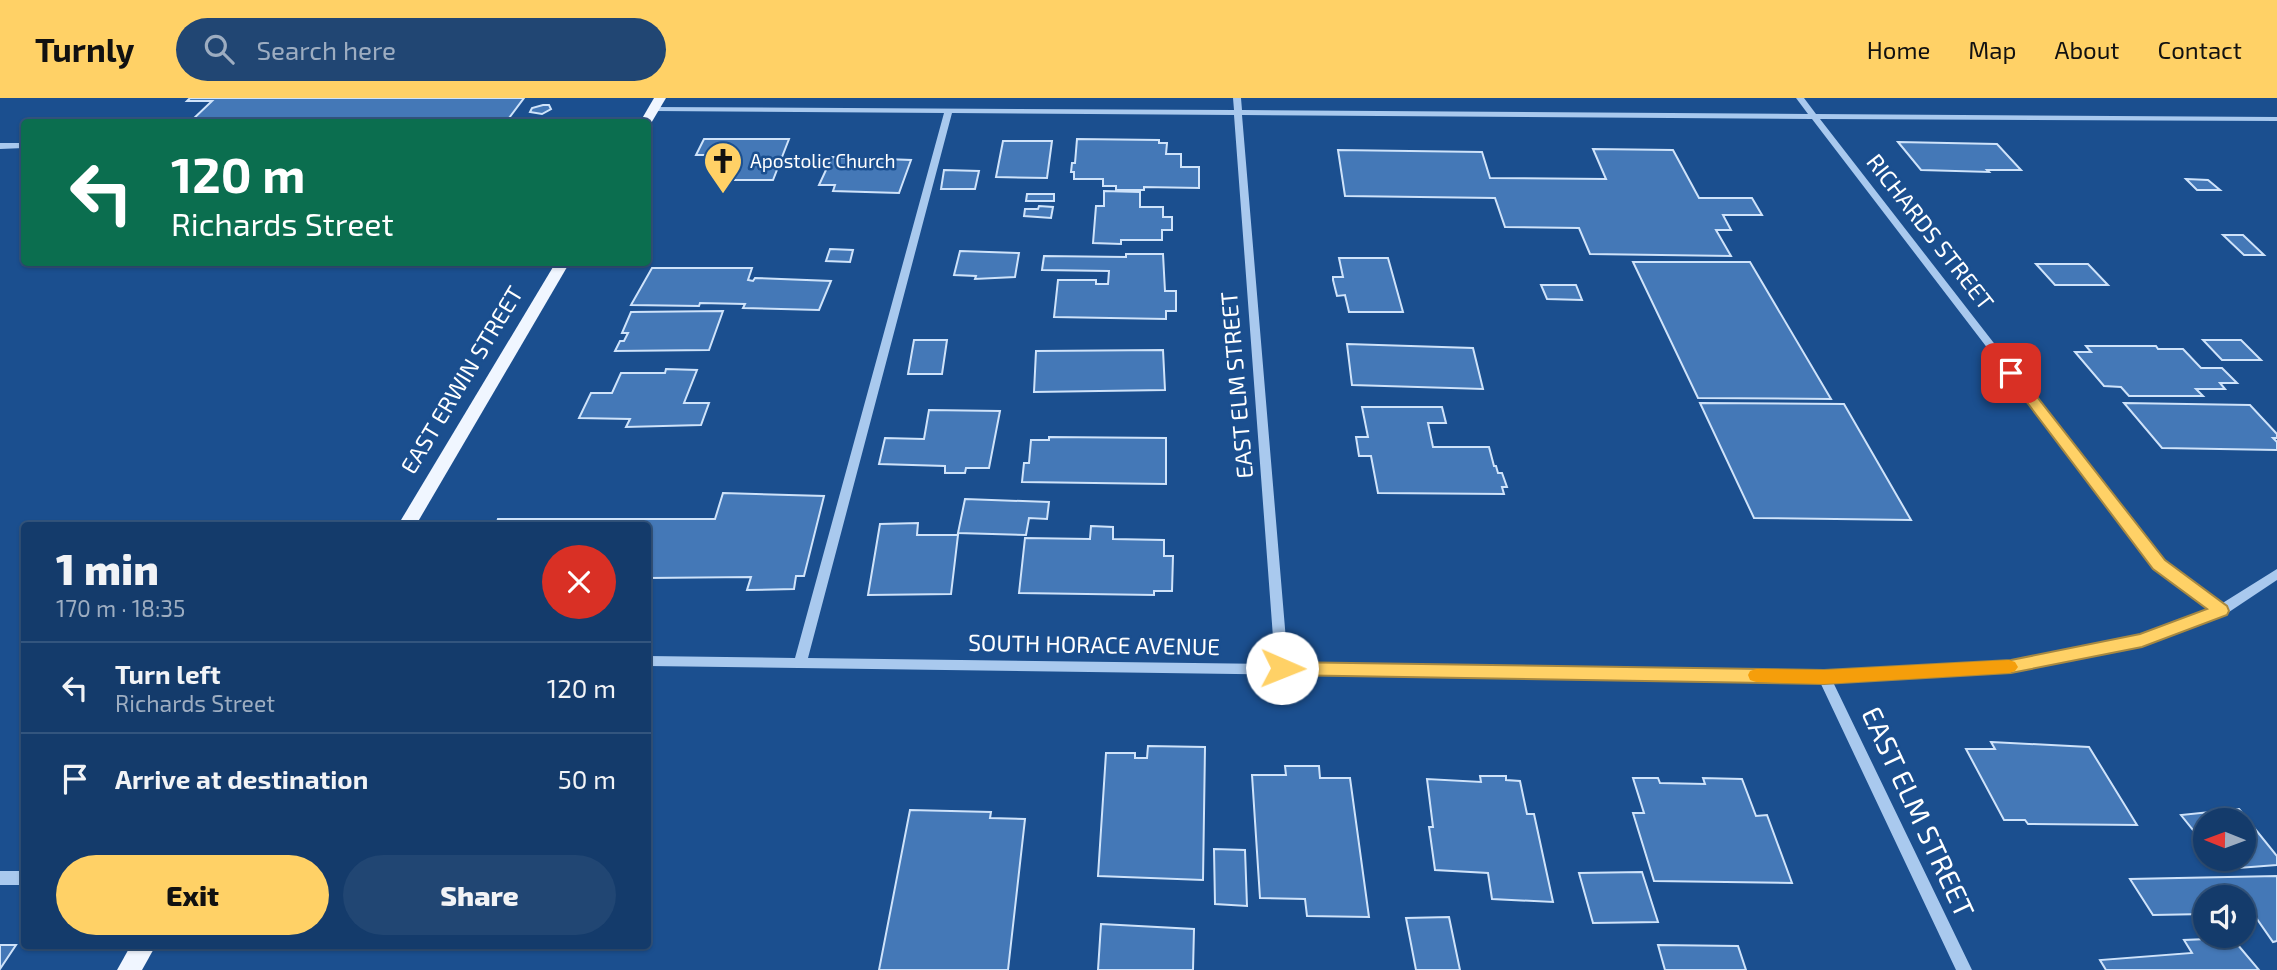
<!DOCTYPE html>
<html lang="en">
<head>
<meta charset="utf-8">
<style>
  :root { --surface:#143b6b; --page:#214673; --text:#f1f3f6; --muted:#9dadc1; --line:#33557e; --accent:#ffd166 }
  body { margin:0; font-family:"Exo 2",sans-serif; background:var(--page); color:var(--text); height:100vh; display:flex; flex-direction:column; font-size:26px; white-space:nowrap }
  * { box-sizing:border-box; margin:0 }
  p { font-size:23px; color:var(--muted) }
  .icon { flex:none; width:38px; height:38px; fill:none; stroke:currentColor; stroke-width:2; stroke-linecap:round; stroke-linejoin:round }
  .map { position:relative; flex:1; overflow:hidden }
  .side { position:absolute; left:21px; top:424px; width:630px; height:427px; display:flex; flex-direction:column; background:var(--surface); border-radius:7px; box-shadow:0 2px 5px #0004,0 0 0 2px var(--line) }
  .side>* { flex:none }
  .banner { position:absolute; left:21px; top:21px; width:630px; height:147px; border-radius:7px; box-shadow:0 2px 5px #0004,0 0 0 2px var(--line); background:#0b6e4f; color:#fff; overflow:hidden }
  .needle { width:46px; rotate:271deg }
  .buttons { position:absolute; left:2193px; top:710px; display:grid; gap:14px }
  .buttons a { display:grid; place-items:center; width:63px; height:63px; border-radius:50%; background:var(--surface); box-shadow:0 2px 5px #0004,0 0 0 2px var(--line); font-size:35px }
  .pin { position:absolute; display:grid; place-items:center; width:60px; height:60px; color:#fff; margin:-30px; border-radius:14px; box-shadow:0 4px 10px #0006 }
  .me { position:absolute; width:77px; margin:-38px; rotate:91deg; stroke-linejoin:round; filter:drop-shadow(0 0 5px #0008) }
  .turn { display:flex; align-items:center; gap:24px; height:147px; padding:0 35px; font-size:32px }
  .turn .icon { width:91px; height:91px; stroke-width:2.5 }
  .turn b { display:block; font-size:49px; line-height:60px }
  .round { display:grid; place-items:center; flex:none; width:74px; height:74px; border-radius:37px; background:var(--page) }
  .summary { display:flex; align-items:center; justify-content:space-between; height:119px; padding:0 35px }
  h1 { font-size:42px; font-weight:800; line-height:52px }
  .cta { display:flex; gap:14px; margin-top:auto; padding:14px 35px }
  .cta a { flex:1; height:80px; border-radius:42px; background:var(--accent); color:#111; font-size:28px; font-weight:800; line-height:80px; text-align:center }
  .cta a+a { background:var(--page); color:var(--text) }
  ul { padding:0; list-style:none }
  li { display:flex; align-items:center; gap:21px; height:91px; padding:0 35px; border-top:2px solid var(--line) }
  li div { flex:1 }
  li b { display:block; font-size:26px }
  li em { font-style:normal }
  header { display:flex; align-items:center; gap:42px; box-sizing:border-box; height:98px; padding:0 35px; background:var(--accent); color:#111 }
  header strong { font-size:33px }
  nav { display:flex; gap:38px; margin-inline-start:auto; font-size:24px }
  .search { width:490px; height:63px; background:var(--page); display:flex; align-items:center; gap:18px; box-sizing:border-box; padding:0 24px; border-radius:38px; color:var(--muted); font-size:26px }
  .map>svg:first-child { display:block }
</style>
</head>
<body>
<header>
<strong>Turnly</strong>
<div class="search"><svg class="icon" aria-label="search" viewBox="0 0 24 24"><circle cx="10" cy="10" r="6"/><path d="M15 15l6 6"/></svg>Search here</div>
<nav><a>Home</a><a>Map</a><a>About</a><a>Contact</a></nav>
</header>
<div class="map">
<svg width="2277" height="872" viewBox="0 0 2277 872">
  <rect width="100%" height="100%" fill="#1b4f8f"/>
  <g fill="#4478b7" stroke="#cfe3fa" stroke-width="2">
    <path d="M 190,0 L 524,0 L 506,24 L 190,24 L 212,3 L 187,3 Z"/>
    <path d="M 543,7 L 549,7 L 551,11 L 542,16 L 530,14 L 532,10 Z"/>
    <path d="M 704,41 L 789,41 L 773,82 L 726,82 L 737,57 L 696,57 Z"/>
    <path d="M 1077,41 L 1159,42 L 1159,45 L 1167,45 L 1166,56 L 1181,56 L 1181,69 L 1199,69 L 1199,90 L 1144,89 L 1144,92 L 1116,92 L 1116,88 L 1103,88 L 1103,81 L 1074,81 L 1074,74 L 1071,74 L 1072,65 L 1075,65 Z"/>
    <path d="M 1003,43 L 1052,43 L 1047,80 L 996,79 Z"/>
    <path d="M 1898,44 L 1997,46 L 2021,72 L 1987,72 L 1989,74 L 1921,72 Z"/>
    <path d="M 1593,51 L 1673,52 L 1699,100 L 1752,100 L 1762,117 L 1723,117 L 1731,132 L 1716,132 L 1731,158 L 1590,156 L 1579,130 L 1505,129 L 1495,100 L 1345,98 L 1338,52 L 1482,54 L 1490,80 L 1606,81 Z"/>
    <path d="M 832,59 L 911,62 L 899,95 L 833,93 L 835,87 L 819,87 Z"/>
    <path d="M 944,72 L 979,73 L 975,91 L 941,91 Z"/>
    <path d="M 2186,81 L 2208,82 L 2220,92 L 2197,92 Z"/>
    <path d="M 1104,93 L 1140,94 L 1140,109 L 1163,109 L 1163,119 L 1172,119 L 1172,132 L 1162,132 L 1162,142 L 1121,142 L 1121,146 L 1093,145 L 1096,108 L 1104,108 Z"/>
    <path d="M 1027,96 L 1054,96 L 1054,103 L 1026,103 Z"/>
    <path d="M 1039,108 L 1053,109 L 1051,120 L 1024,118 L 1025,111 L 1038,111 Z"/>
    <path d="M 2223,137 L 2243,137 L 2264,157 L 2244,157 Z"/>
    <path d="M 830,151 L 853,152 L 850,164 L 826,163 Z"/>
    <path d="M 960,153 L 1019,155 L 1015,179 L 975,181 L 976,178 L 954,177 Z"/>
    <path d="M 1126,156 L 1163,156 L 1165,193 L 1176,193 L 1176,213 L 1166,213 L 1166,221 L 1054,219 L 1058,182 L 1096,182 L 1096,186 L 1108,186 L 1109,173 L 1042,172 L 1044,158 L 1126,159 Z"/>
    <path d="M 1339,160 L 1388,160 L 1403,214 L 1349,214 L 1345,197 L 1337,198 L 1333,182 L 1333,179 L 1343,179 Z"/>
    <path d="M 1633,164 L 1750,164 L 1831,301 L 1698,300 Z"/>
    <path d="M 2036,166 L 2088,166 L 2108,187 L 2055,187 Z"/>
    <path d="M 652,170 L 752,170 L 748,182 L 753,183 L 755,180 L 831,183 L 819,212 L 743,210 L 745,206 L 700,205 L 699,208 L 631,207 Z"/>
    <path d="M 1541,187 L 1576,187 L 1582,202 L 1547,201 Z"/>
    <path d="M 723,213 L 709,252 L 615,253 L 620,243 L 624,243 L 628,235 L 622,235 L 631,214 Z"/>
    <path d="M 914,242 L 947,242 L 942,276 L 908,276 Z"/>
    <path d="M 2203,242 L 2241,242 L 2261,262 L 2222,262 Z"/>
    <path d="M 1347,246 L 1473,250 L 1483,291 L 1352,287 Z"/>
    <path d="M 2086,248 L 2156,248 L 2158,251 L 2183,251 L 2201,270 L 2222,270 L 2237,285 L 2220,285 L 2225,291 L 2196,291 L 2203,298 L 2129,298 L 2121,289 L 2104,288 L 2075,254 L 2091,254 Z"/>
    <path d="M 1163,252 L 1165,292 L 1034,294 L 1036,253 Z"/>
    <path d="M 666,271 L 697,272 L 684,305 L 709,305 L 701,327 L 626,329 L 630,321 L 579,320 L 591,295 L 612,295 L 621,275 L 665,275 Z"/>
    <path d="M 1700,305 L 1844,306 L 1911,422 L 1754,420 Z"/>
    <path d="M 2124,305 L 2250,307 L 2277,336 L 2277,340 L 2273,340 L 2277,344 L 2277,352 L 2162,350 Z"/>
    <path d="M 1362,309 L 1442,309 L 1446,325 L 1428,325 L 1433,349 L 1489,349 L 1494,368 L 1496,368 L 1498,375 L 1502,375 L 1507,389 L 1502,389 L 1504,396 L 1378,395 L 1371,358 L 1359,358 L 1356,339 L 1368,339 Z"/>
    <path d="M 929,312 L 1000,313 L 989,370 L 966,370 L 965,375 L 945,375 L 945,368 L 879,366 L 885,340 L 924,341 Z"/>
    <path d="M 1049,339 L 1166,340 L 1166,386 L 1022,384 L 1024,365 L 1029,365 L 1031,342 L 1049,342 Z"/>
    <path d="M 723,395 L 824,398 L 804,478 L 796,478 L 794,491 L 747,492 L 751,479 L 648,480 L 648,427 L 496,427 L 498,421 L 715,421 Z"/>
    <path d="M 965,401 L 1049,404 L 1047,421 L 1029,420 L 1026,437 L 958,435 Z"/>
    <path d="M 918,425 L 917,437 L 958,437 L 951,496 L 868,497 L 880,426 Z"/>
    <path d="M 1091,428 L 1113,429 L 1113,441 L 1164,442 L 1164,458 L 1173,458 L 1172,493 L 1154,493 L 1154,497 L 1019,495 L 1025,440 L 1090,441 Z"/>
    <path d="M 1991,644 L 2089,649 L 2137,727 L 2028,726 L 2025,722 L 2004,722 L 1966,651 L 1995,651 Z"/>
    <path d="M 1148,648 L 1205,649 L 1203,782 L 1098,778 L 1106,655 L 1135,655 L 1135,660 L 1147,660 Z"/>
    <path d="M 1285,668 L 1319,668 L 1320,680 L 1350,680 L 1369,819 L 1307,818 L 1305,801 L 1260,800 L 1252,677 L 1286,677 Z"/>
    <path d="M 1480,678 L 1506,678 L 1506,682 L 1520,683 L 1527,716 L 1534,716 L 1553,804 L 1492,801 L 1488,775 L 1435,772 L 1429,729 L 1433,729 L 1427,681 L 1481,684 Z"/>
    <path d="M 1633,680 L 1658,680 L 1660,685 L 1705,686 L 1703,680 L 1742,681 L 1756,718 L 1767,717 L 1792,785 L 1654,783 L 1633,715 L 1644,715 Z"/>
    <path d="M 2239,711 L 2277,758 L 2277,767 L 2225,771 L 2217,761 L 2244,761 L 2244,723 L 2205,723 L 2205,747 L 2181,717 Z"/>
    <path d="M 910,712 L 991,714 L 990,720 L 1025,721 L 1008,872 L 879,872 Z"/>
    <path d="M 1214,751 L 1245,752 L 1247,808 L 1215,806 Z"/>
    <path d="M 1642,774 L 1658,824 L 1593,825 L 1579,775 Z"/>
    <path d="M 2277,778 L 2277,843 L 2273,844 L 2250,811 L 2244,811 L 2244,800 L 2205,800 L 2205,816 L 2153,817 L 2130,781 Z"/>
    <path d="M 1449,819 L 1460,872 L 1416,872 L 1406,820 Z"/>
    <path d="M 1101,826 L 1194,831 L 1193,872 L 1098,872 Z"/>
    <path d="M 2232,840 L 2259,872 L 2106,872 L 2100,862 L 2192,855 L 2184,842 Z"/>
    <path d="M 0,847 L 16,847 L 0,871 Z"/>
    <path d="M 1658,847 L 1738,848 L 1746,872 L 1665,872 Z"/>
  </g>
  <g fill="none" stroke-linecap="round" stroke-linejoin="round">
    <g fill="#a9c9ee" fill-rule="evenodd">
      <path d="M 1233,0 L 1241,0 L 1242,12 L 1808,16 L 1796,0 L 1804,0 L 1816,16 L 2277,19 L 2277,23 L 1820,21 L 2163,463 L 2221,506 L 2277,471 L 2277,482 L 2226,516 L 2142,547 L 2011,573 L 1833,584 L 1972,872 L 1956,872 L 1820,584 L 648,568 L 648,558 L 795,560 L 944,15 L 654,13 L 651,13 L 651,9 L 1234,12 ZM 952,15 L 1234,17 L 1275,566 L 808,560 ZM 1242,17 L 1812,21 L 2155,469 L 2210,512 L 2141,537 L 2011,563 L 1824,574 L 1288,566 Z"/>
      <path d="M 0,45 L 24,45 L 24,50 L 0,51 Z"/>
      <rect x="0" y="773" width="24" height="14"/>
    </g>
    <g fill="#f0f6ff" fill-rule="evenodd">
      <path d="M 654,0 L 666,0 L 650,27 L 640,24 Z"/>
      <path d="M 556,164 L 570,164 L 416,427 L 398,427 Z"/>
      <path d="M 131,847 L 156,847 L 142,872 L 117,872 Z"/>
    </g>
  </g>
  <path fill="#ffd166" stroke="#a68842" stroke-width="2" d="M 2011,271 L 2016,272 L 2165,462 L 2227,508 L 2229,513 L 2227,517 L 2142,549 L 2011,575 L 1824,586 L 1282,577 L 1276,575 L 1274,570 L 1276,566 L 1282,564 L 1824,572 L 2011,562 L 2140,536 L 2207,511 L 2153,471 L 2007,278 L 2004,275 Z"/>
  <path fill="#f59e0b" d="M 2009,562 L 2015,564 L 2018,569 L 2015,573 L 2009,575 L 1824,586 L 1756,584 L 1750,582 L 1748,577 L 1750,573 L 1756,571 L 1824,572 Z"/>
  <defs>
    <symbol id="church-pin" viewBox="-11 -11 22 30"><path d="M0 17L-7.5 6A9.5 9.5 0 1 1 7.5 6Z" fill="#ffd166" stroke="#1b4f8f"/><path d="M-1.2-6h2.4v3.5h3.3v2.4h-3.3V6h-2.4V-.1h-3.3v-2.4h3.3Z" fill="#111"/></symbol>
  </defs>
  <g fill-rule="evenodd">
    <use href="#church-pin" x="701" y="41" width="44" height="60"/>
  </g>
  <g text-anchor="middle" stroke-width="5" stroke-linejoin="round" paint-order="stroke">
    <g font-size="19" fill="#fff" stroke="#1b4f8f" text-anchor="start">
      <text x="750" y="70">Apostolic Church</text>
    </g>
    <g font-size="23" fill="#fff" stroke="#1b4f8f">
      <text transform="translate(1930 134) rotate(52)" y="8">RICHARDS STREET</text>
      <text transform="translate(462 282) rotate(-59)" y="8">EAST ERWIN STREET</text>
      <text transform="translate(1237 287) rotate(-95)" y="8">EAST ELM STREET</text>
      <text transform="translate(1094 547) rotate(1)" y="8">SOUTH HORACE AVENUE</text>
    </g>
    <g font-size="28" fill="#fff" stroke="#1b4f8f">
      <text transform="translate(1918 714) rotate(65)" y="10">EAST ELM STREET</text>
    </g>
  </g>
</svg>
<div class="buttons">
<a><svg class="needle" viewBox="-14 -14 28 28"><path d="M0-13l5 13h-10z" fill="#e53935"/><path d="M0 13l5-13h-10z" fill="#9dadc1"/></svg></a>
<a><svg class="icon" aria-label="sound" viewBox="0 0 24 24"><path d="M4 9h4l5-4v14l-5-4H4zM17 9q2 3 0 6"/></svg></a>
</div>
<div class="pin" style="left:2011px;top:275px;background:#d93025"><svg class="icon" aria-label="arrive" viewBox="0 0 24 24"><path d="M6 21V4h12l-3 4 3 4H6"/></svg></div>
<svg class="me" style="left:1282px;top:570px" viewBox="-20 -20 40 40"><circle r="19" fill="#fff"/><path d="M0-13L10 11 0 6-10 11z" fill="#ffd166"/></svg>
<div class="banner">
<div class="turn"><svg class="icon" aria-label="left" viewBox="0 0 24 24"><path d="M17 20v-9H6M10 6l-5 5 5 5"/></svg><div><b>120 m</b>Richards Street</div></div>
</div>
<section class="side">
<div class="summary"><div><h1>1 min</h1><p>170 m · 18:35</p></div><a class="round" style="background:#d93025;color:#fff"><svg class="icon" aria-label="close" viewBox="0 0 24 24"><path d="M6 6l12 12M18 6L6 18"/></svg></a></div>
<ul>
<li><svg class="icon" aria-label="left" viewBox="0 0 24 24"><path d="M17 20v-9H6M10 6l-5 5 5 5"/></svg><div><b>Turn left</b><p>Richards Street</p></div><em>120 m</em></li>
<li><svg class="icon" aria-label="arrive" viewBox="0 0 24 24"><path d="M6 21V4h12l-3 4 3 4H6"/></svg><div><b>Arrive at destination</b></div><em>50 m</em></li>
</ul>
<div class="cta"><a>Exit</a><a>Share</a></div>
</section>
</div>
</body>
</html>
